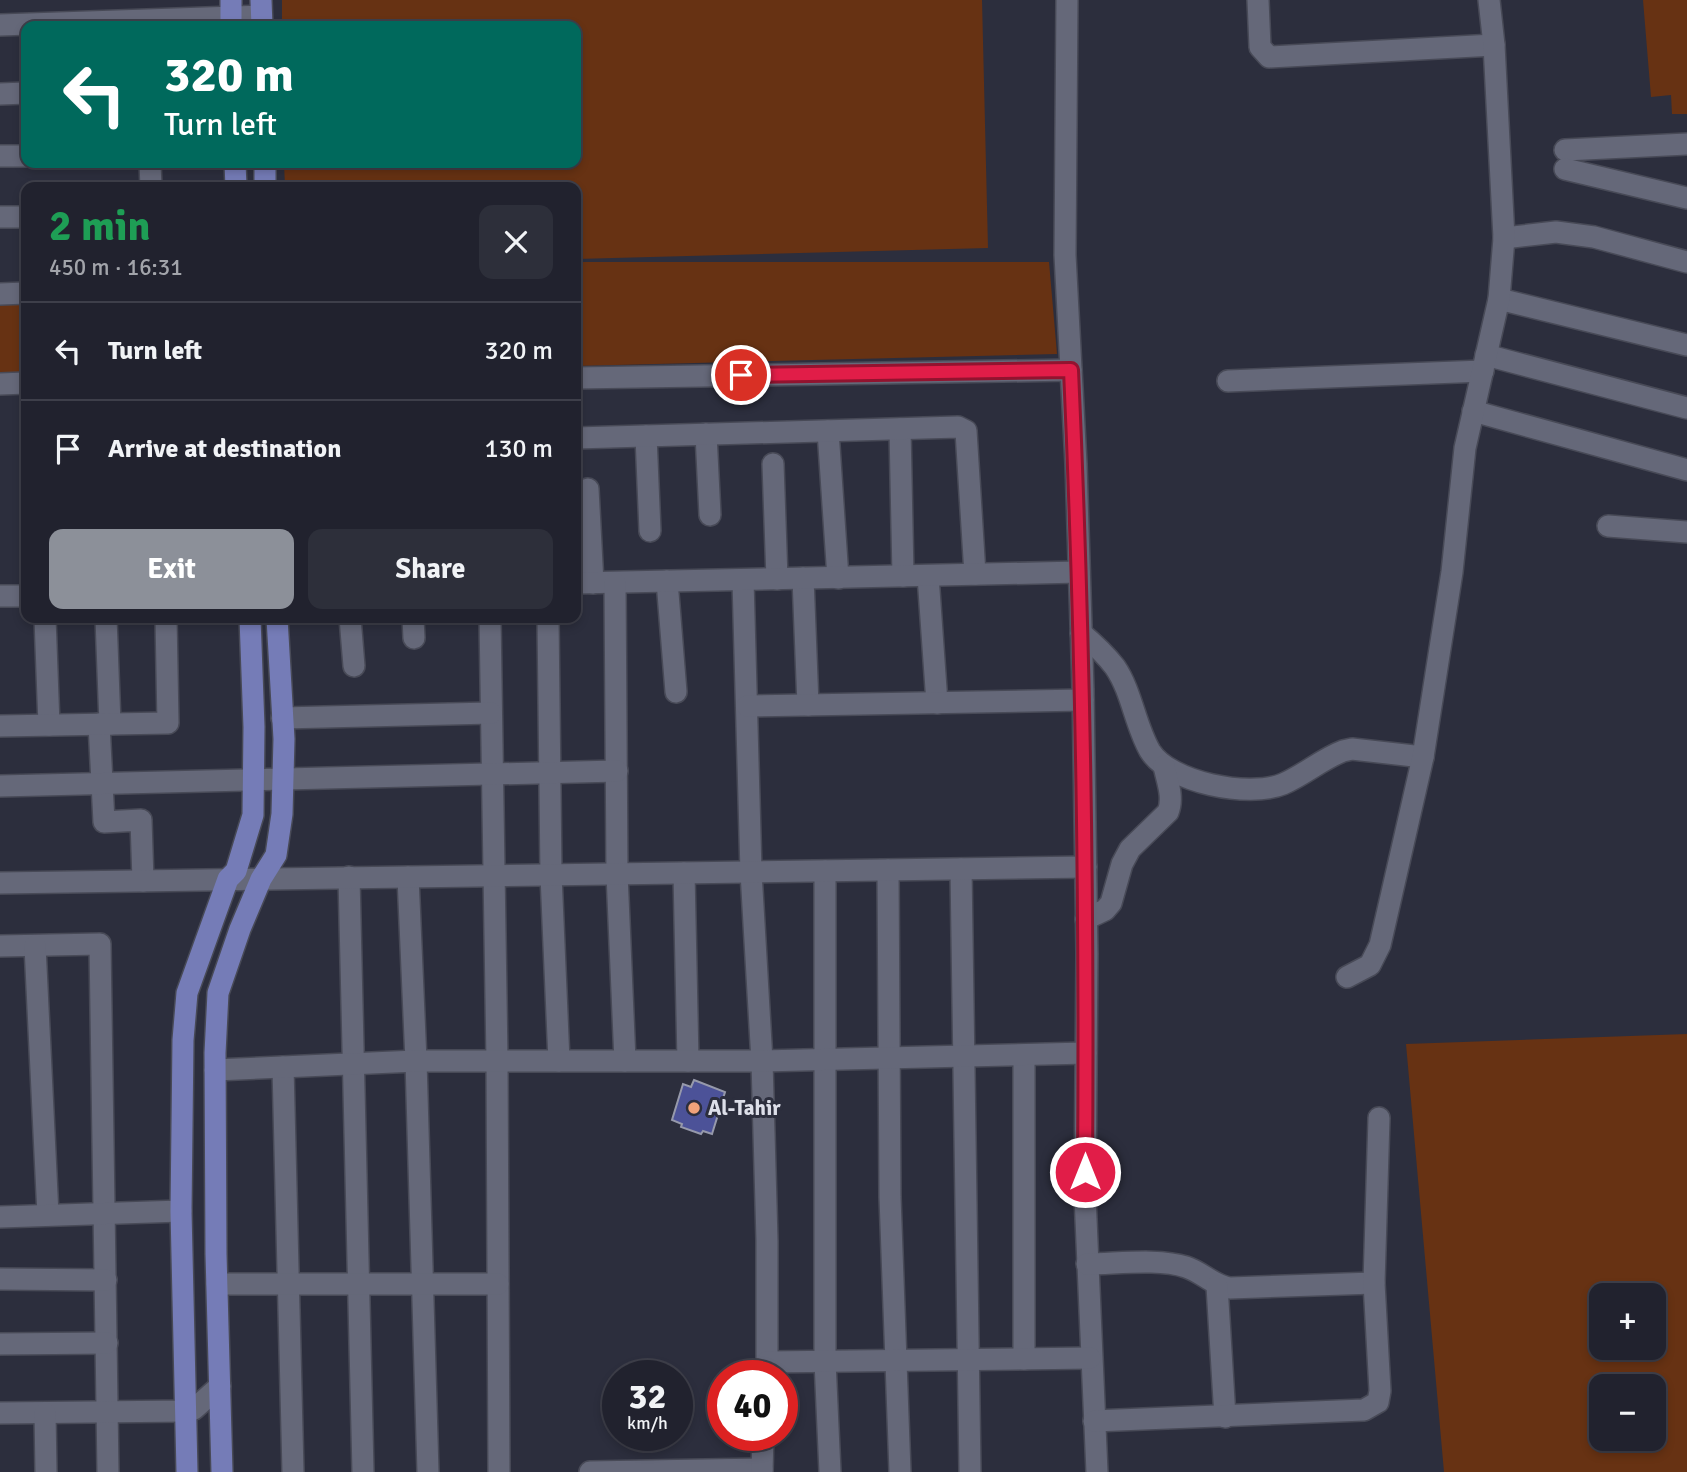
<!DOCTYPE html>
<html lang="en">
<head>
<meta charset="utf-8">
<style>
  :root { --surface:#21222e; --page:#2d2f3a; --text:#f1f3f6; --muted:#a2a4aa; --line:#3e3f4a; --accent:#8c9099 }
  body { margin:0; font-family:Signika,sans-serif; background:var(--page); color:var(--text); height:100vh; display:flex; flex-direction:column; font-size:26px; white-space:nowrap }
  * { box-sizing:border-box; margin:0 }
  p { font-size:23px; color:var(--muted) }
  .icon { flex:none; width:38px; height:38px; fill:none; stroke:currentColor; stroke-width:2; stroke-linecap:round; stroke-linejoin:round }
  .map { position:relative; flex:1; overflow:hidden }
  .side { position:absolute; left:21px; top:182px; width:560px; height:441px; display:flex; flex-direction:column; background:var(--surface); border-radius:14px; box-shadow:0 4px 10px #0003,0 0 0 2px var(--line) }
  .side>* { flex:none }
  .banner { position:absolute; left:21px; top:21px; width:560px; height:147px; border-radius:14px; box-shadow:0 4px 10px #0003,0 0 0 2px var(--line); background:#00695c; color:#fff; overflow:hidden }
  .fabs { position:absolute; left:1589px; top:1283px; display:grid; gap:14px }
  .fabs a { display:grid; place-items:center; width:77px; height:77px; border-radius:14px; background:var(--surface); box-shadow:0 4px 10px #0003,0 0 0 2px var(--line); font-size:35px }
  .speed { position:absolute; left:602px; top:1360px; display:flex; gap:14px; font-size:35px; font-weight:700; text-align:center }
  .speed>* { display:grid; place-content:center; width:91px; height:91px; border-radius:50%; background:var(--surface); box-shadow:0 4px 10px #0003,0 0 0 2px var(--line); line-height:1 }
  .speed small { font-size:18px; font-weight:400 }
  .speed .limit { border:10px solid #d22; background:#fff; color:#111 }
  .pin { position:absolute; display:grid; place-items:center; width:60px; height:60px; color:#fff; margin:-30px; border:4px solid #fff; border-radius:50%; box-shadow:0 2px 7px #0007 }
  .me { position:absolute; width:77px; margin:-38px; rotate:0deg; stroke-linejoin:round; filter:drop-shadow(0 0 5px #0008) }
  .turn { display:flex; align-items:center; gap:24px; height:147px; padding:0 28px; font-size:32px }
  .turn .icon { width:91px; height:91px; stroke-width:2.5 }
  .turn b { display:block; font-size:49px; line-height:60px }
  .round { display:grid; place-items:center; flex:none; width:74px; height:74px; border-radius:14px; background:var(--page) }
  .head { display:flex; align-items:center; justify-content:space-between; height:119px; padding:0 28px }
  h1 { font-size:42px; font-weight:800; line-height:52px; color:#1e9e55 }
  .cta { display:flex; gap:14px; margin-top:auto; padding:14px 28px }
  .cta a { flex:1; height:80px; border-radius:14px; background:var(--accent); color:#fff; font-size:28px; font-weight:800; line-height:80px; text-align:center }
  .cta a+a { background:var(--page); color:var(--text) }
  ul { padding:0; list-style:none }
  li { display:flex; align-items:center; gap:21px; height:98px; padding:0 28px; border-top:2px solid var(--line) }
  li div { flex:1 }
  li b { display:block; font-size:26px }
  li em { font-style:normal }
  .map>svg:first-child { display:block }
</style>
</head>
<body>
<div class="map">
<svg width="1687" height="1472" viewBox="0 0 1687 1472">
  <rect width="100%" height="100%" fill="#2c2e3d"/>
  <g fill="#673213" fill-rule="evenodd">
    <path d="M 282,0 L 982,0 L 988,248 L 576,259 L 576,187 L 285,187 L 284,163 L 576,163 L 576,26 L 282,26 Z"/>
    <path d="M 1643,0 L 1687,0 L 1687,114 L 1672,114 L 1671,95 L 1651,97 Z"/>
    <path d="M 576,262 L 1049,262 L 1057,354 L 576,366 Z"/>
    <path d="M 26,297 L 26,378 L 0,379 L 0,298 Z"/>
    <path d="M 1687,1034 L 1687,1472 L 1444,1472 L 1406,1044 ZM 1654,1295 L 1654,1348 L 1601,1348 L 1601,1295 ZM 1654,1386 L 1654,1438 L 1601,1438 L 1601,1386 Z"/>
  </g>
  <path fill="#4c5298" stroke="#9699ab" stroke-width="2" d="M 694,1080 L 725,1092 L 712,1134 L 703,1131 L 701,1134 L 681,1127 L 682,1124 L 672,1120 L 683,1084 L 691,1087 Z"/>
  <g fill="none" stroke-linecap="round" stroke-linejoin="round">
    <defs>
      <g id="minor">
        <path d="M 1067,0 L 1065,255 L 1076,464 L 1083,689 L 1087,954 L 1085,1196 L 1097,1472"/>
        <path d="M 1258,0 L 1260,47 L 1269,57 L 1494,45"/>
        <path d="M 0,25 L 261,16"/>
        <path d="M 0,94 L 26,93"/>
        <path d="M 1565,150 L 1687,144"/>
        <path d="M 0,156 L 26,156"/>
        <path d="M 150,163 L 151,187"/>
        <path d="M 1565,169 L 1687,198"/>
        <path d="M 0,217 L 26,217"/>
        <path d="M 1504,238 L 1556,232 L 1594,237 L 1687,262"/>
        <path d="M 0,294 L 26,293"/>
        <path d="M 1499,299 L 1687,345"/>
        <path d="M 1486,355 L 1687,408"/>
        <path d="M 576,378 L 1071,370"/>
        <path d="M 1228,381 L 1483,371"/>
        <path d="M 0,384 L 26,383"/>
        <path d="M 1473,411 L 1687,470"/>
        <path d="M 900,429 L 903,576"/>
        <path d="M 828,431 L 838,578"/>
        <path d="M 706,434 L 710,515"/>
        <path d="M 646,436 L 650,531"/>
        <path d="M 576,438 L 958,427 L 966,431 L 975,574"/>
        <path d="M 773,464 L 777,579"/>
        <path d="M 588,489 L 593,583"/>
        <path d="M 1608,526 L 1687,532"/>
        <path d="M 928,576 L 937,703"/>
        <path d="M 803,578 L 808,705"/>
        <path d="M 743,580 L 751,872 L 762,1061 L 767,1241 L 767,1376"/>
        <path d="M 667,581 L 676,692"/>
        <path d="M 576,583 L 1079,572"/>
        <path d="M 615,583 L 617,874 L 625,1061"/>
        <path d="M 0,596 L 26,596"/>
        <path d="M 45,618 L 49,725"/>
        <path d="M 106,618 L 110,724"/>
        <path d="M 350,618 L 354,666"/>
        <path d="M 413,618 L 414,638"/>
        <path d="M 490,618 L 497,1060 L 499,1472"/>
        <path d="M 548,618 L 551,875 L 559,1061"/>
        <path d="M 1081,633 C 1093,643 1105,654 1115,667 C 1132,692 1135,725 1150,751 C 1170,783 1249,798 1283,784 C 1304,775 1322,759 1343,751 L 1352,749 L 1423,757"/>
        <path d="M 747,706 L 1083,700"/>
        <path d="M 282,718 L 491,713"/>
        <path d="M 99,724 L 104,822 L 141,820 L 143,881"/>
        <path d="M 0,726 L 168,723 L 166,618"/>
        <path d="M 0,786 L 617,771"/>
        <path d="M 961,869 L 970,1472"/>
        <path d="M 888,870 L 890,1197 L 900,1472"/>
        <path d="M 825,871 L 825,1361 L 830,1472"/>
        <path d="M 684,873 L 688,1061"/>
        <path d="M 349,877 L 363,1472"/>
        <path d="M 408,877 L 416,1061 L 428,1472"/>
        <path d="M 0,883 L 1086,867"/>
        <path d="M 1086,919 L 1105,910 L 1111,903 L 1122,864 L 1130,849 L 1168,812 C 1174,797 1167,781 1164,766"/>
        <path d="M 0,946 L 100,944 L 108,1472"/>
        <path d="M 35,946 L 48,1215"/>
        <path d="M 1347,977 L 1370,965 L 1380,945 L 1423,757 L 1452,572 L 1465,448 L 1499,299 L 1504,238 L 1494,45 L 1489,0"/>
        <path d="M 1024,1055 L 1024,1359"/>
        <path d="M 283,1067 L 293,1472"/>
        <path d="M 215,1070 L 416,1061 L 762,1061 L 1086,1053"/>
        <path d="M 0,1217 L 181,1211"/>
        <path d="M 1087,1264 C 1116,1264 1158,1258 1186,1267 C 1202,1272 1212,1285 1230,1288 L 1374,1283"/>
        <path d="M 0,1279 L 106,1280"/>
        <path d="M 217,1284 L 498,1284"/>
        <path d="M 1217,1286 L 1225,1417"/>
        <path d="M 0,1344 L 107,1343"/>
        <path d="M 767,1362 L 1090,1358"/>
        <path d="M 0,1413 L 186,1411 L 194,1409 L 220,1386"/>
        <path d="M 45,1413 L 46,1472"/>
        <path d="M 1094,1421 L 1364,1410 L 1378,1402 L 1380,1391 L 1374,1283 L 1379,1118"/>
        <path d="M 590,1472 L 762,1469"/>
        <path d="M 762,1472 L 763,1435"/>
      </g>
      <g id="major">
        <path d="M 231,0 L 231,26"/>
        <path d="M 261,0 L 262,26"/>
        <path d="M 235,163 L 236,187"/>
        <path d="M 265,163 L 265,187"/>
        <path d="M 187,1472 L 181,1211 L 183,1040 L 187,993 L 228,879 L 236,871 L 253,815 L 254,727 L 250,618"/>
        <path d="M 222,1472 L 216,1254 L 215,1053 L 218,993 L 240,929 L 261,879 L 276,855 L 282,814 L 284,739 L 277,618"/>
      </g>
    </defs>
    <use href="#minor" stroke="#484a57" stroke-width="24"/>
    <use href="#major" stroke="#484a57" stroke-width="24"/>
    <use href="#minor" stroke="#656879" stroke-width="21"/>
    <use href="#major" stroke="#757cb7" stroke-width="21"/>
  </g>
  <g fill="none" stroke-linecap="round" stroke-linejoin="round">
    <defs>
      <path id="route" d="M 741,375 L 1071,370 C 1083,637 1087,905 1085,1172"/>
    </defs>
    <use href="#route" stroke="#92132f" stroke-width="18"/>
    <use href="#route" stroke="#e11d48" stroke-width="12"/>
  </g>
  <circle fill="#f0a27a" stroke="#2c2e3d" stroke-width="2.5" cx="694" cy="1108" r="7"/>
  <g text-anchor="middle" stroke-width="6" stroke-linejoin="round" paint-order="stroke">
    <g font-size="21" font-weight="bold" fill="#dddfe9" stroke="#2c2e3d" text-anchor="start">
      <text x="708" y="1115">Al-Tahir</text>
    </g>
  </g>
</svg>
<div class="fabs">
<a>+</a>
<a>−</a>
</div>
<div class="speed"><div>32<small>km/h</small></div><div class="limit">40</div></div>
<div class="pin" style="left:741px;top:375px;background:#d93025"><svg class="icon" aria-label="arrive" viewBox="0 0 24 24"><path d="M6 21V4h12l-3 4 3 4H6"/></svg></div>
<svg class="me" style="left:1085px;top:1172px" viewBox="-20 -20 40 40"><circle r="17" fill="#e11d48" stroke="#fff" stroke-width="3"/><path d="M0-11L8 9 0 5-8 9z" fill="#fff"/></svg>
<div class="banner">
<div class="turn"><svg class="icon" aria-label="left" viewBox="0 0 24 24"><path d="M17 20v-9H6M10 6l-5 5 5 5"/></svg><div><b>320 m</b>Turn left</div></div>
</div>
<section class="side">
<div class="head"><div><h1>2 min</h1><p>450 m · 16:31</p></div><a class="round"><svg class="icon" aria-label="close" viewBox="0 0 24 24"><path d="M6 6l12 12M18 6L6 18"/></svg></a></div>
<ul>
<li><svg class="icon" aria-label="left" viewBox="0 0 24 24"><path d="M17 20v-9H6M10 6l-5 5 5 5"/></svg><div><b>Turn left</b></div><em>320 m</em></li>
<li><svg class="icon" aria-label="arrive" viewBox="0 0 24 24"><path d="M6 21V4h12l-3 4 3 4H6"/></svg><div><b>Arrive at destination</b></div><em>130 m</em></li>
</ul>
<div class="cta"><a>Exit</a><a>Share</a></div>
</section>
</div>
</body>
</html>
